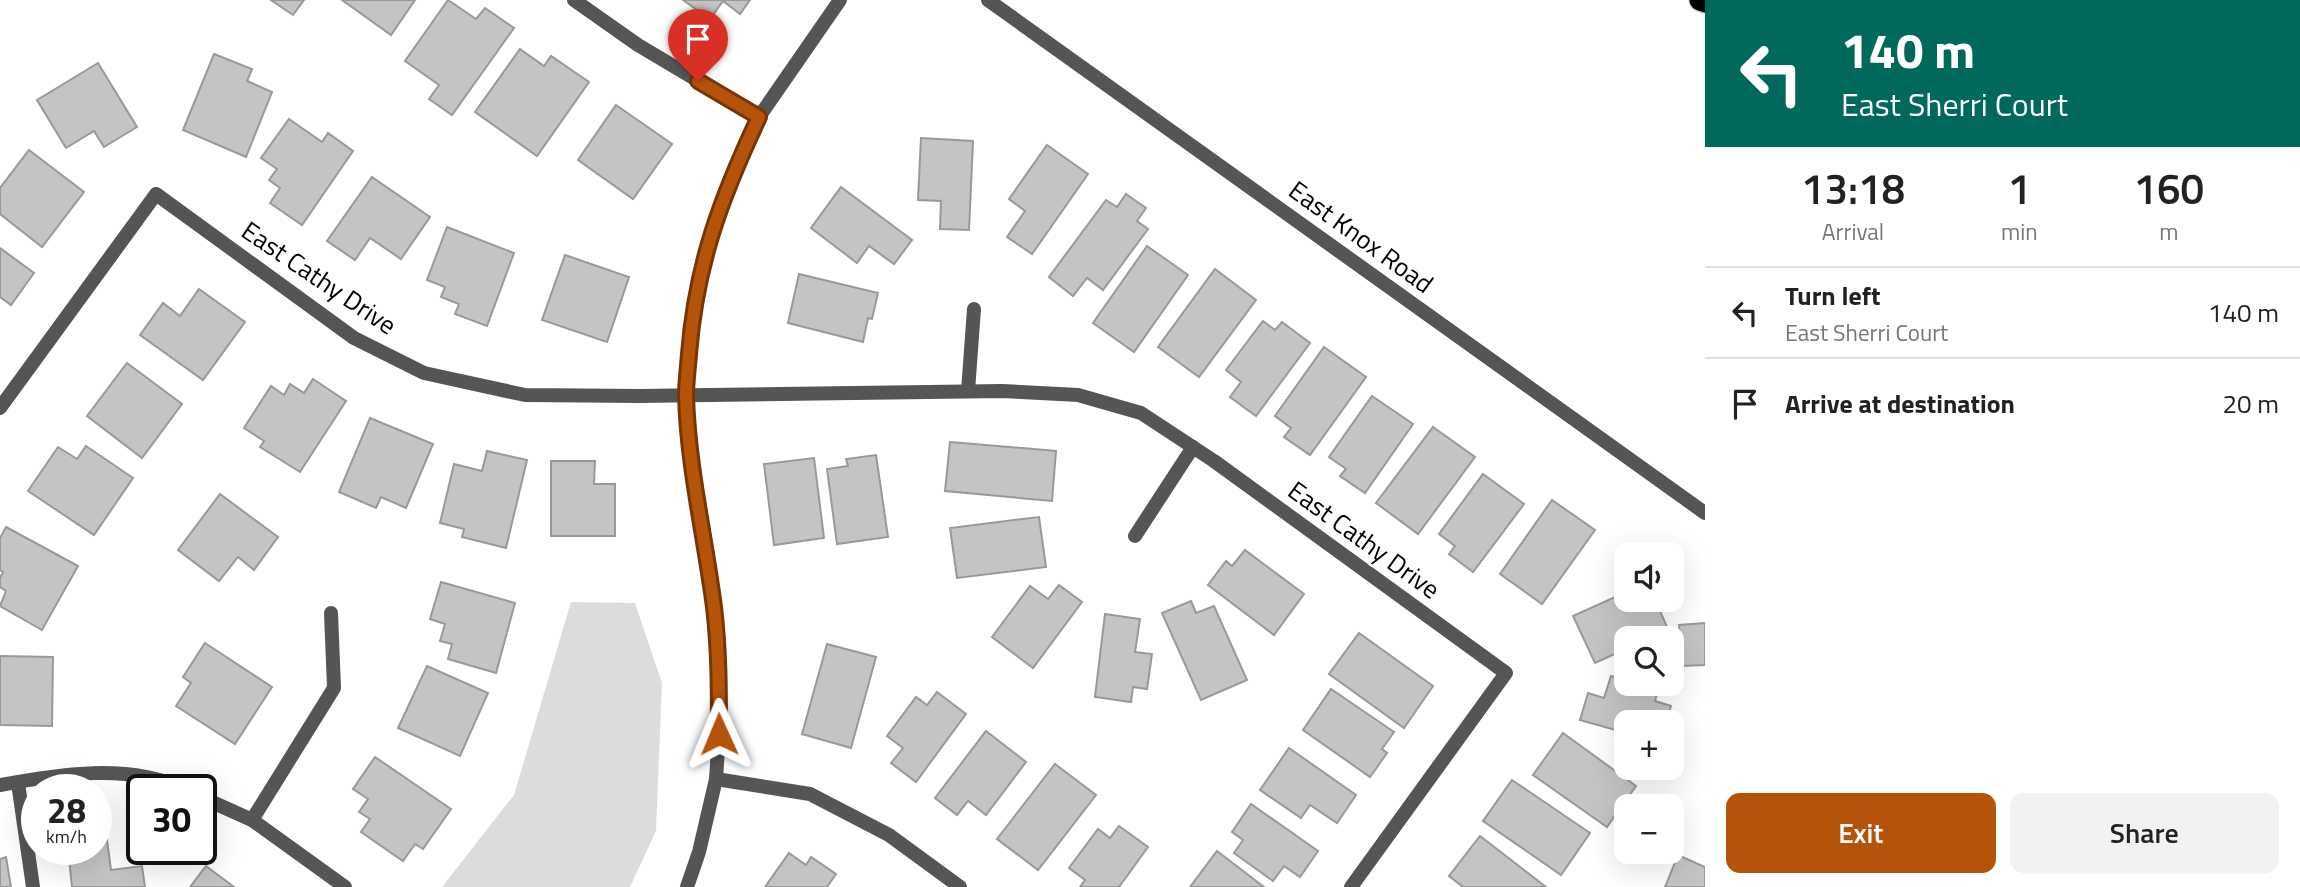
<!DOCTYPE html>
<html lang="en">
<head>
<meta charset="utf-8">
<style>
  :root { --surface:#fff; --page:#f2f2f2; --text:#222; --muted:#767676; --line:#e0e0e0; --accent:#b45309 }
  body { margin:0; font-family:"Titillium Web",sans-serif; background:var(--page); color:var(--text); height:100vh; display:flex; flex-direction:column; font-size:26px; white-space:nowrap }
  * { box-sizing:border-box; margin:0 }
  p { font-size:23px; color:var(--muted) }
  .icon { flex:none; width:38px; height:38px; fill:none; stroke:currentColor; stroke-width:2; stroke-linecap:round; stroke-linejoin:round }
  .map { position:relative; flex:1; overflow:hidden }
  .details { display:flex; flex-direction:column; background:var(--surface); width:595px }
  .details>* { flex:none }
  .hud { background:#00695c; color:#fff; overflow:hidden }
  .fabs { position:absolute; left:1614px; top:542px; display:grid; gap:14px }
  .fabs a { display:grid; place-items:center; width:70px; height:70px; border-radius:14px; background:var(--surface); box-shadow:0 7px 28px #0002; font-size:35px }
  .speed { position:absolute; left:21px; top:774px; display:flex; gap:14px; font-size:35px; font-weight:700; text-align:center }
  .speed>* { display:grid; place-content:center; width:91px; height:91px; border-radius:50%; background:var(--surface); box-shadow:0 7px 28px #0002; line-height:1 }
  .speed small { font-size:18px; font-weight:400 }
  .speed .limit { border:4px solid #111; border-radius:10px; background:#fff; color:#111 }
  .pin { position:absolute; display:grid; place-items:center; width:60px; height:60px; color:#fff; margin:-72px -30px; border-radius:50% 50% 50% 0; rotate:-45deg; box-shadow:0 0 7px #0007 }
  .pin .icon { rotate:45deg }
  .me { position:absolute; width:77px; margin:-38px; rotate:359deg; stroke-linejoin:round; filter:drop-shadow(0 0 5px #0008) }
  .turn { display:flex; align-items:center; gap:24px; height:147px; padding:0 21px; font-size:32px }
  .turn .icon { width:91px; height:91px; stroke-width:2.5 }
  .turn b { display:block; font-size:49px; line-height:60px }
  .eta { display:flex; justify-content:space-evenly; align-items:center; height:119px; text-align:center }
  .eta b { font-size:42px; font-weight:600; line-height:49px }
  .primary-button { display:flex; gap:14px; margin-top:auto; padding:14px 21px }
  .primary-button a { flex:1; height:80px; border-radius:14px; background:var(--accent); color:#fff; font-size:28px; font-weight:600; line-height:80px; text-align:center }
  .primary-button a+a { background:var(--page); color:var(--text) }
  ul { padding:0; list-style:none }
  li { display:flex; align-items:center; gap:21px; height:91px; padding:0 21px; border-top:2px solid var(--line) }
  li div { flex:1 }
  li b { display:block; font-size:26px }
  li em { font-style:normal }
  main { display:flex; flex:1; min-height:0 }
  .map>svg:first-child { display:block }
</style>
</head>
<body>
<main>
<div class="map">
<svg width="1705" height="887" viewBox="0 0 1705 887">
  <rect width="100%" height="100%" fill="#fff"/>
  <path fill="#dcdcdc" d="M 571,602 L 635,603 L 662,683 L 656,831 L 630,887 L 442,887 L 514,795 Z"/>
  <g fill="#c4c4c4" stroke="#999" stroke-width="2">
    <path d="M 271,0 L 304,0 L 293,15 Z"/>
    <path d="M 342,0 L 415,0 L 391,35 Z"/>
    <path d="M 448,0 L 476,19 L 485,8 L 514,28 L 452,115 L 429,99 L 439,85 L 405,61 Z"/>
    <path d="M 683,0 L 750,0 L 740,14 L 723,1 L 710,19 Z"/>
    <path d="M 520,49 L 544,66 L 551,56 L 589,82 L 537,156 L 475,112 Z"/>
    <path d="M 214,54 L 252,69 L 247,81 L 272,92 L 246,157 L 183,130 Z"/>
    <path d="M 98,63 L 137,127 L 104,147 L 94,131 L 66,148 L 37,100 Z"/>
    <path d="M 616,105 L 672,144 L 633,199 L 578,160 Z"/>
    <path d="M 289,119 L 322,142 L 328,133 L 353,151 L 302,225 L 270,203 L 280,188 L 269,180 L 277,169 L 261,158 Z"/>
    <path d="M 921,138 L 973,141 L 969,230 L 940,229 L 941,201 L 918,200 Z"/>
    <path d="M 1047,145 L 1088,174 L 1032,254 L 1007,237 L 1025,211 L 1009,199 Z"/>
    <path d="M 29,150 L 84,192 L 42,247 L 0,214 L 0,188 Z"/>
    <path d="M 372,177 L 430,217 L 401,259 L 370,238 L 355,260 L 327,241 Z"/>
    <path d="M 841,187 L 912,240 L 894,264 L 869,246 L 857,263 L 811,228 Z"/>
    <path d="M 1126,194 L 1146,208 L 1137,221 L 1148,229 L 1103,290 L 1087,278 L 1073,296 L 1049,277 L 1106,200 L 1117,207 Z"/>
    <path d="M 447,227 L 514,253 L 487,326 L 455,314 L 459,304 L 441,297 L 445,287 L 427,280 Z"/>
    <path d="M 1147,246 L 1188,275 L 1134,352 L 1093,323 Z"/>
    <path d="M 0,248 L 34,273 L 11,305 L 0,297 Z"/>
    <path d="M 565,255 L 629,277 L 607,342 L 542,320 Z"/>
    <path d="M 1215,269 L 1256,300 L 1199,377 L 1158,347 Z"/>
    <path d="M 799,274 L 878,293 L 872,319 L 868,318 L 863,342 L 788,323 Z"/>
    <path d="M 199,289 L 245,322 L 203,380 L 140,335 L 163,303 L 180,316 Z"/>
    <path d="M 1263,321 L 1275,330 L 1282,322 L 1310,343 L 1256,416 L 1230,397 L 1241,382 L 1226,370 Z"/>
    <path d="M 1324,347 L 1366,377 L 1310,455 L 1284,437 L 1291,428 L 1275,416 Z"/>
    <path d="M 127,363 L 182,404 L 142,458 L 87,416 Z"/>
    <path d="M 313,379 L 346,401 L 300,472 L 260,447 L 264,441 L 244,428 L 271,386 L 284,395 L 290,384 L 304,393 Z"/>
    <path d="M 1372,396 L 1413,424 L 1365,493 L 1340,476 L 1346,469 L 1329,457 Z"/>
    <path d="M 370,418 L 433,444 L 406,508 L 381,497 L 376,508 L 339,492 Z"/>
    <path d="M 1433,427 L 1475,457 L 1418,534 L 1376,503 Z"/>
    <path d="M 950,442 L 1056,451 L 1052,501 L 945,491 Z"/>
    <path d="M 86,446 L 133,478 L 94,535 L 28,491 L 58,447 L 77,459 Z"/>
    <path d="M 487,451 L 527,460 L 506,548 L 462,537 L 464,529 L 440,523 L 454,464 L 482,471 Z"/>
    <path d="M 876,455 L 888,537 L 837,544 L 827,469 L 848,466 L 846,459 Z"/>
    <path d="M 814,458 L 824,538 L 774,545 L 764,464 Z"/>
    <path d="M 551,461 L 595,461 L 594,484 L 615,484 L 615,536 L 551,536 Z"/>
    <path d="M 1483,474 L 1524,504 L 1473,572 L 1449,554 L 1455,546 L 1439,534 Z"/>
    <path d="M 220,494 L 278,537 L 254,570 L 238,557 L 219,581 L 178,550 Z"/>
    <path d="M 1552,500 L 1595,530 L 1542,604 L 1500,574 Z"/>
    <path d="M 1039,517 L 1046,567 L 957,578 L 950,528 Z"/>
    <path d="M 6,527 L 78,566 L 42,630 L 0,606 L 6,591 L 0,587 L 0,578 L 3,572 L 0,570 L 0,538 Z"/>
    <path d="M 1245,550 L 1304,594 L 1274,635 L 1208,585 L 1226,561 L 1232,566 Z"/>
    <path d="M 441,582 L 515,603 L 496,673 L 448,659 L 452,644 L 440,641 L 445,624 L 430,619 Z"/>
    <path d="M 1059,585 L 1082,602 L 1033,668 L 992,637 L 1030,586 L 1048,599 Z"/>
    <path d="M 1626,592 L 1626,600 L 1655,600 L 1668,629 L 1648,639 L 1626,639 L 1626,649 L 1595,663 L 1573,616 Z"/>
    <path d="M 1191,601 L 1196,613 L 1214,606 L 1247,680 L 1201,700 L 1162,613 Z"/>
    <path d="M 1105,614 L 1140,619 L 1135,652 L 1152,654 L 1147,689 L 1133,687 L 1131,702 L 1095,697 Z"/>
    <path d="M 1705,623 L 1705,665 L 1682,666 L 1679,625 Z"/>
    <path d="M 1359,633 L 1433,686 L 1404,728 L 1329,674 Z"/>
    <path d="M 205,643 L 272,687 L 235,744 L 176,706 L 191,683 L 183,677 Z"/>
    <path d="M 827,644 L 876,657 L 851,748 L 802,734 Z"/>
    <path d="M 0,656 L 53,657 L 52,726 L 0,725 Z"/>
    <path d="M 427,666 L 488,693 L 460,756 L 398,728 Z"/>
    <path d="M 1611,676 L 1626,680 L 1626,684 L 1640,684 L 1658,690 L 1655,701 L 1671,706 L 1665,723 L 1626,723 L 1626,733 L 1580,720 L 1588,693 L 1604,698 Z"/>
    <path d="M 1331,689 L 1394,732 L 1382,749 L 1387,753 L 1370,777 L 1303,730 Z"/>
    <path d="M 937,692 L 966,714 L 916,782 L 891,763 L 903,748 L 887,736 L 916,697 L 927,705 Z"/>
    <path d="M 986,731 L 1026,762 L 986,815 L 968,801 L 957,815 L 935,798 Z"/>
    <path d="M 1563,733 L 1636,786 L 1607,827 L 1533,775 Z"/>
    <path d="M 1289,748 L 1356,795 L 1337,823 L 1310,805 L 1301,818 L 1260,790 Z"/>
    <path d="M 375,757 L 451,809 L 423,849 L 415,844 L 403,861 L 361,832 L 370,819 L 359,812 L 368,799 L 353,789 Z"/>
    <path d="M 1055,764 L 1096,795 L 1038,870 L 997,839 Z"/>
    <path d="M 1512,780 L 1590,833 L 1561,875 L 1483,821 Z"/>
    <path d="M 1251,804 L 1318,851 L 1300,877 L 1284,866 L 1273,881 L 1234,853 L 1243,840 L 1232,832 Z"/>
    <path d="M 1119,826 L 1148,847 L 1119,887 L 1080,887 L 1085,880 L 1069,868 L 1098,829 L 1110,838 Z"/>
    <path d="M 1480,836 L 1546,887 L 1463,887 L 1449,876 Z"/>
    <path d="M 107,840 L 111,870 L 142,866 L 145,887 L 72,887 L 68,849 L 96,849 L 96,841 Z"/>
    <path d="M 1217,851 L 1264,887 L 1190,887 Z"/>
    <path d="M 789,853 L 806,865 L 811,857 L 836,874 L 827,887 L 765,887 Z"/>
    <path d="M 1678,855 L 1705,867 L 1705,887 L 1665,887 Z"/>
    <path d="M 6,857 L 11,887 L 0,887 L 0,859 Z"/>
    <path d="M 206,866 L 234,887 L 190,887 Z"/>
  </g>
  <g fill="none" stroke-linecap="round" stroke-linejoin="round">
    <defs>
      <path id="motorway" d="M 1700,0 L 1705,2"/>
    </defs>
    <use href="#motorway" stroke="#dbdbdb" stroke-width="24"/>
    <path stroke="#555" stroke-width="14" d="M 18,783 L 33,887"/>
    <g stroke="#555" stroke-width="14">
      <path d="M 574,0 L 638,45 L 759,117"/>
      <path d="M 988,0 L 1705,513"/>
      <path d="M 968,391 L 974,309"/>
      <path d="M 0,408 L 156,194 L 354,338 L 424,373 L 525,395 L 639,396 L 1002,391 L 1078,395 L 1141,413 L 1214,461 L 1506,673 L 1351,887"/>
      <path d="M 1135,536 L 1193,447"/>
      <path d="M 716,779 L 810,794 L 889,835 L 960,887"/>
      <path d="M 0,785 C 60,774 128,763 185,789"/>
      <path d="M 201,797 L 252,820 L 345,887"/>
      <path d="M 252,820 L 334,688 L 331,613"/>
      <path d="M 687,887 L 699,852 L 716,779 L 719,734 L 719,669 L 714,609 L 692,463 L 686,396 L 691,324 L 701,268 L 720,205 L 759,117 L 840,0"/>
    </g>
    <use href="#motorway" stroke="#000" stroke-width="21"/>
  </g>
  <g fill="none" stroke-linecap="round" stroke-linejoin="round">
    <defs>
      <path id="route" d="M 698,81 L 759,117 C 721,198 696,264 689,354 C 688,368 686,382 686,396 C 688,467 705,537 714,607 C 719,649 719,691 719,734"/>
    </defs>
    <use href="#route" stroke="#753606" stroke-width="18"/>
    <use href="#route" stroke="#b45309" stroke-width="12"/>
  </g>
  <g text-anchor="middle" stroke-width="5" stroke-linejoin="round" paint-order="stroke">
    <g font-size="26" fill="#000" stroke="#fff">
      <text transform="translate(1361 237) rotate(36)" y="9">East Knox Road</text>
      <text transform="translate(319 278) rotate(34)" y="9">East Cathy Drive</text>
      <text transform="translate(1364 540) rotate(36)" y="9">East Cathy Drive</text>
    </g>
  </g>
</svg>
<div class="fabs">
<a><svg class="icon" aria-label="sound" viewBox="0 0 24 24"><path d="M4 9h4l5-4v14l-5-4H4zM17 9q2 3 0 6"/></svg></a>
<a><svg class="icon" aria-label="search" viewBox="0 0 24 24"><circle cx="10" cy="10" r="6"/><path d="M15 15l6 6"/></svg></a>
<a>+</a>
<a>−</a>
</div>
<div class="speed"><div>28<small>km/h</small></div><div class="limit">30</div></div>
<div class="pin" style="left:698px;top:81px;background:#d93025"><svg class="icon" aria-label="arrive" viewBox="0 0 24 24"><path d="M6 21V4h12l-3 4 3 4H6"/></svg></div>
<svg class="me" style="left:719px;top:734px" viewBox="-20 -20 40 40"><path d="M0-17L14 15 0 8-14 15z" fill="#b45309" stroke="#fff" stroke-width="4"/></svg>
</div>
<section class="details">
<div class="hud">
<div class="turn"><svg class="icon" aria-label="left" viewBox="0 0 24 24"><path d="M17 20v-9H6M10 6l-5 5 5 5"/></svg><div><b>140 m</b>East Sherri Court</div></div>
</div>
<div class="eta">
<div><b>13:18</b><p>Arrival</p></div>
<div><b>1</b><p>min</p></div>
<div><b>160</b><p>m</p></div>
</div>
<ul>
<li><svg class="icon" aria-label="left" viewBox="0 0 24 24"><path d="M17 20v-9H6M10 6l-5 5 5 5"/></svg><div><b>Turn left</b><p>East Sherri Court</p></div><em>140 m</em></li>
<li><svg class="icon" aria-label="arrive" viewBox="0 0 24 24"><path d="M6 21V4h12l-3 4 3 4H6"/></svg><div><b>Arrive at destination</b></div><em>20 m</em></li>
</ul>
<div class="primary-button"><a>Exit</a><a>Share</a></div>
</section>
</main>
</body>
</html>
